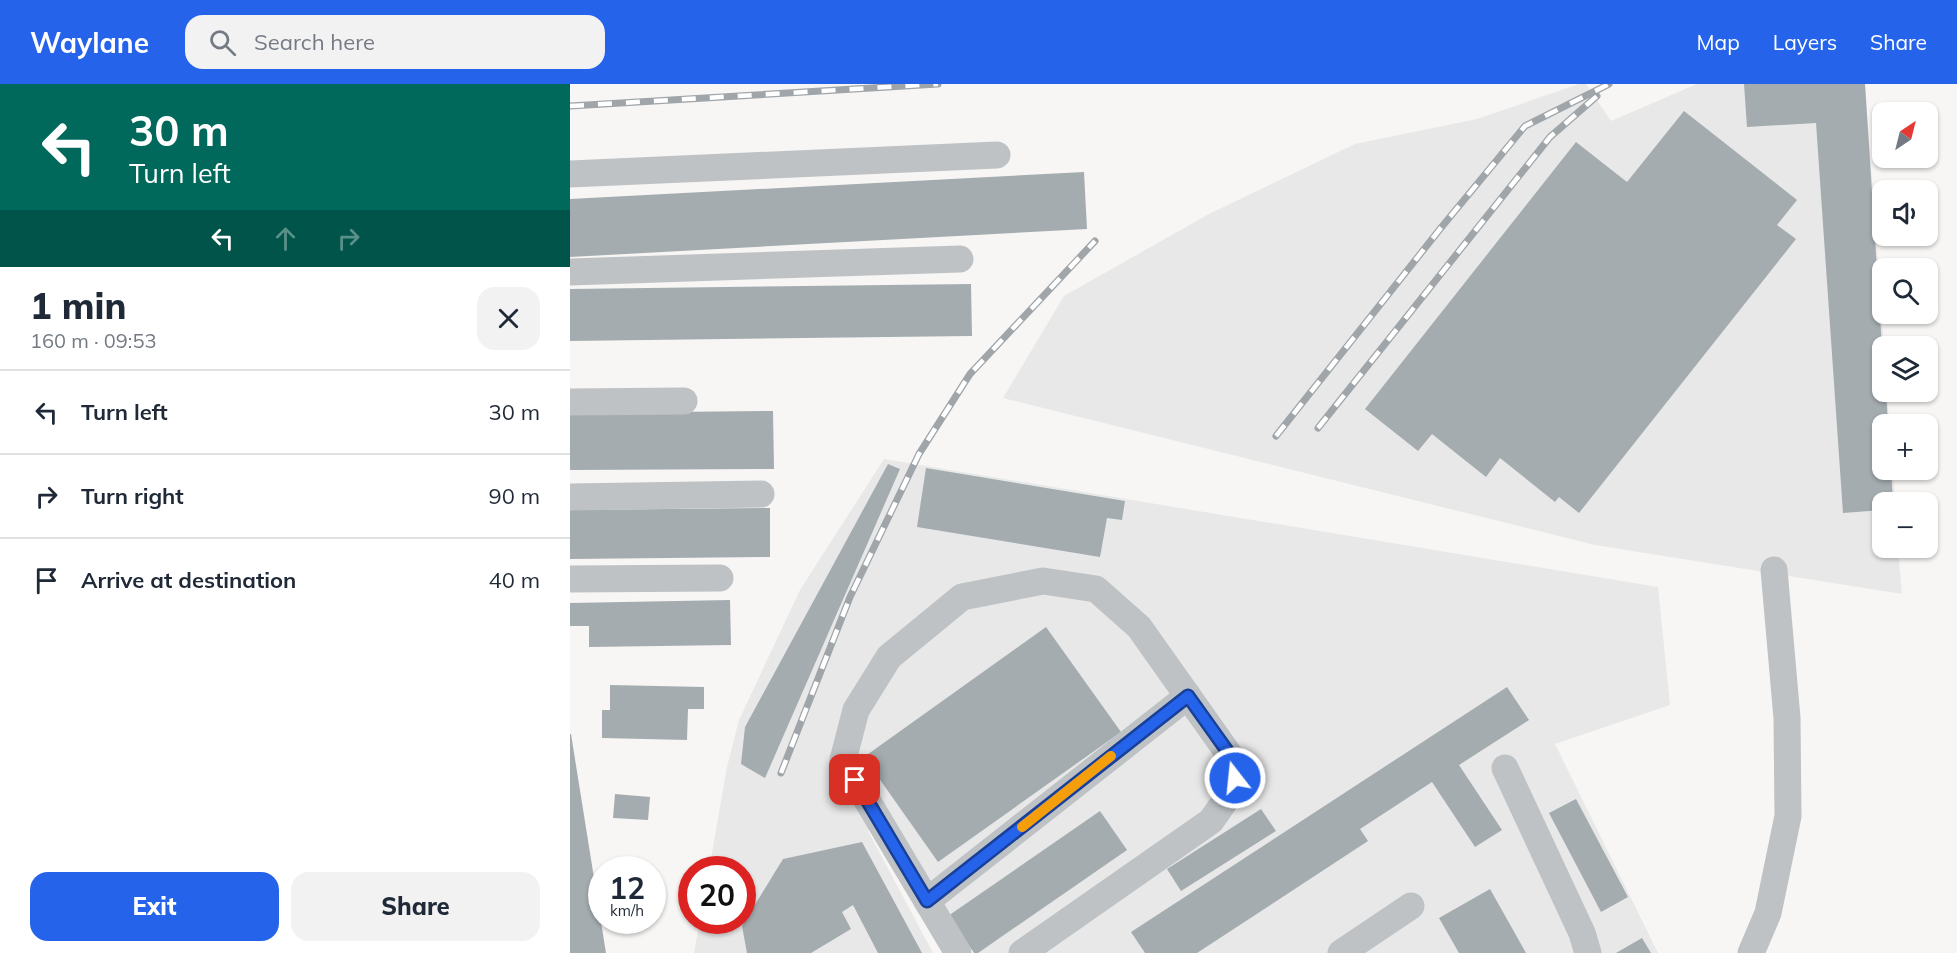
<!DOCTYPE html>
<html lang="en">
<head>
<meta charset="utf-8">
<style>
  :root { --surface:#fff; --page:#f2f2f3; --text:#1f2937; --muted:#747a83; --line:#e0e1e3; --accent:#2563eb }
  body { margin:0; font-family:Mulish,sans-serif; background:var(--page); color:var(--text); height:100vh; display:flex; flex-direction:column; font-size:22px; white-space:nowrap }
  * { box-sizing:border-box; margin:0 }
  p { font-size:20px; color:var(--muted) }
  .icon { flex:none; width:33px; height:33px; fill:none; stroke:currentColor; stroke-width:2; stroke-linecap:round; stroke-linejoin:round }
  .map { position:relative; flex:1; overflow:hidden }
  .details { display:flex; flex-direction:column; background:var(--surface); width:570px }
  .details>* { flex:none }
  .banner { background:#00695c; color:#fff; overflow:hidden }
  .needle { width:39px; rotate:35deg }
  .fabs { position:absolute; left:1302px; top:18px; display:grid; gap:12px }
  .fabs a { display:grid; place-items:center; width:66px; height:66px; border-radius:12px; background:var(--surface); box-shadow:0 2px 4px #0004; font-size:30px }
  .speed { position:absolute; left:18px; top:772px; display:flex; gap:12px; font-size:30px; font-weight:700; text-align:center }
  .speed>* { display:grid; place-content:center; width:78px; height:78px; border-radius:50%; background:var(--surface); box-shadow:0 2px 4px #0004; line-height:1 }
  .speed small { font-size:15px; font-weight:400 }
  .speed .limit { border:9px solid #d22; background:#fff; color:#111 }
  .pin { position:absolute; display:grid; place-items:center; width:51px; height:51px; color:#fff; margin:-26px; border-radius:12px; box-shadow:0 3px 9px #0006 }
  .me { position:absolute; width:66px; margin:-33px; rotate:344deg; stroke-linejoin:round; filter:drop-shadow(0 0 4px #0008) }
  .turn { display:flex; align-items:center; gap:21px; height:126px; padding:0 30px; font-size:27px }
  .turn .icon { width:78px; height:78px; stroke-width:2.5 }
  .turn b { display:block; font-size:42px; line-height:51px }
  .lanes { display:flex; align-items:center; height:57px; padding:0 30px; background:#0003; justify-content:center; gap:30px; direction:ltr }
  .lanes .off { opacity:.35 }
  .round { display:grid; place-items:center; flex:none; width:63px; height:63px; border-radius:18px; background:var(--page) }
  .headline { display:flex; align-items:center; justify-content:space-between; height:102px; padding:0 30px }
  h1 { font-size:36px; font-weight:800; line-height:45px }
  .action { display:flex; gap:12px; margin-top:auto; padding:12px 30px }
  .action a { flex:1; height:69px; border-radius:18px; background:var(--accent); color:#fff; font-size:24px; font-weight:800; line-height:69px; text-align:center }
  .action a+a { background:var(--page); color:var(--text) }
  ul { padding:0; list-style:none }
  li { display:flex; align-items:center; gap:18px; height:84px; padding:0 30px; border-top:2px solid var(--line) }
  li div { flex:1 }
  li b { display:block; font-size:22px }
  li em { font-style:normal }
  header { display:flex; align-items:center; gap:36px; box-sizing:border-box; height:84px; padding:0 30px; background:var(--accent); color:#fff }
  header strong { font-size:28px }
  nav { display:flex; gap:33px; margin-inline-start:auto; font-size:21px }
  .search { width:420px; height:54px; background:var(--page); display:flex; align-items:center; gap:15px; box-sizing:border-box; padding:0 21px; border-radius:18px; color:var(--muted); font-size:22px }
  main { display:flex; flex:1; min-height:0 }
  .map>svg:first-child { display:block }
</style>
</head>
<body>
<header>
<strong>Waylane</strong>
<div class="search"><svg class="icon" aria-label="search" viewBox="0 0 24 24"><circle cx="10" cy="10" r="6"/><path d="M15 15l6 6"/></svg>Search here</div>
<nav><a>Map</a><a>Layers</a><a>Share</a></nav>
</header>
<main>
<section class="details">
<div class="banner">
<div class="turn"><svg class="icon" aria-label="left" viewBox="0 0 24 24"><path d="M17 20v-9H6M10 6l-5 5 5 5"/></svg><div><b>30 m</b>Turn left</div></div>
<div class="lanes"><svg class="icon" aria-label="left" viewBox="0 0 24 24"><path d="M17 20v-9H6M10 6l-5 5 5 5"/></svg><svg class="icon off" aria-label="ahead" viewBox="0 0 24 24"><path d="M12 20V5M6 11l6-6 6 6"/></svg><svg class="icon off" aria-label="right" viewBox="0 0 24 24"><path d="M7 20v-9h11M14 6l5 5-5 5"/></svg></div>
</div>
<div class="headline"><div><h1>1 min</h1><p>160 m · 09:53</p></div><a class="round"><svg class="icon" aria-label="close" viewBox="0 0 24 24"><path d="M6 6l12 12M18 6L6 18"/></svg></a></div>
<ul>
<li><svg class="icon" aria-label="left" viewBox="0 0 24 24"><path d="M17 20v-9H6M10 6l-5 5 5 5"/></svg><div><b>Turn left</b></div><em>30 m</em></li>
<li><svg class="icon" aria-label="right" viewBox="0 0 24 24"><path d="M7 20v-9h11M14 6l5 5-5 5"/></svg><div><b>Turn right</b></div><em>90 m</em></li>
<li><svg class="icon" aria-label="arrive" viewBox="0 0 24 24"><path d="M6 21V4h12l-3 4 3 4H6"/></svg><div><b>Arrive at destination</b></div><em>40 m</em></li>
</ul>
<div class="action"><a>Exit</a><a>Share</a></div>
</section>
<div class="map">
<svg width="1387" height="869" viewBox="0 0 1387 869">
  <rect width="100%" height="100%" fill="#f7f6f4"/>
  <g fill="#e7e8e7">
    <path d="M 1009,0 L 1016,0 L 1041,37 L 1127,0 L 1295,0 L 1314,262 L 1312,308 L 1317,308 L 1319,340 L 1312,340 L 1312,386 L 1323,386 L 1325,418 L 1312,418 L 1312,464 L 1328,464 L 1332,510 L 1025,461 L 433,314 L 494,212 L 639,130 L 785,60 L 907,35 Z"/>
    <path d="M 314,375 L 1088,503 L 1100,621 L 985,660 L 1088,869 L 407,869 L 324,742 L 298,747 L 363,869 L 124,869 L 130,837 L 172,837 L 172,786 L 139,786 L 157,683 L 169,636 L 230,506 Z"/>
  </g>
  <g fill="#a4acb0">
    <path d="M 1174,0 L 1295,0 L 1312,263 L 1312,308 L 1316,308 L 1318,340 L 1312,340 L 1312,386 L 1321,386 L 1323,418 L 1312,418 L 1312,426 L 1273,429 L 1246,39 L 1177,43 Z"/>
    <path d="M 1114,27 L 1227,116 L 1207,141 L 1226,155 L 1009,429 L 989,413 L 985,418 L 930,374 L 916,393 L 862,350 L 848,367 L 795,325 L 1006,58 L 1057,98 Z"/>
    <path d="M 514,88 L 517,145 L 0,173 L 0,115 Z"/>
    <path d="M 401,200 L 402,252 L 0,257 L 0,205 Z"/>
    <path d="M 203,327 L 204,385 L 0,386 L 0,329 Z"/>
    <path d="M 318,380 L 330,385 L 195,694 L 171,680 L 175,643 Z"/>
    <path d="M 356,384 L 555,417 L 552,436 L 537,434 L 530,473 L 347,443 Z"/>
    <path d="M 200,424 L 200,473 L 0,475 L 0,426 Z"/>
    <path d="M 160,516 L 161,561 L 19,563 L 19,542 L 0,542 L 0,519 Z"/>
    <path d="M 476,543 L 551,648 L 368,778 L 294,673 Z"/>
    <path d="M 40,601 L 134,603 L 134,625 L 118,625 L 117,656 L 32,654 L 32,626 L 40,626 Z"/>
    <path d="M 937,603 L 959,636 L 889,681 L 932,746 L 905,763 L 862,698 L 790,745 L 798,757 L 627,869 L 575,869 L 561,848 Z"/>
    <path d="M 0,650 L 1,650 L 36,869 L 0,869 Z"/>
    <path d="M 45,710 L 80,713 L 78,736 L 43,734 Z"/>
    <path d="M 1006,715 L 1058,813 L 1031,828 L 979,729 Z"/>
    <path d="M 691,725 L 706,747 L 611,807 L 597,785 Z"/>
    <path d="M 530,727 L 557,766 L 408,869 L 404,869 L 378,832 Z"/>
    <path d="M 292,758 L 352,869 L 308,869 L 283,821 L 272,828 L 281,845 L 241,869 L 177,869 L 172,842 L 213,775 Z"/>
    <path d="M 920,805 L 956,869 L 889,869 L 869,834 Z"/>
    <path d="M 1072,854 L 1081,869 L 1046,869 Z"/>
  </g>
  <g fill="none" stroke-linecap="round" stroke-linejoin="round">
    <g stroke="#bec2c5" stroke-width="27">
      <path d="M 0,90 L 427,71"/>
      <path d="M 0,188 L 390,175"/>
      <path d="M 0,318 L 114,317"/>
      <path d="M 0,413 L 191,410"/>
      <path d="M 0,495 L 150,494"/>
      <path d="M 935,684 L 1012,849 L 1018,869"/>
      <path d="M 357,817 L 618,612"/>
      <path d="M 388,869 L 273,676 L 286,626 L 319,573 L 392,513 L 473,497 L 526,505 L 569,543 L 668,683 L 662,707 L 641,737 L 452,869"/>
      <path d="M 771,869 L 841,822"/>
      <path d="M 1181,869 L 1198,829 L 1218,732 L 1217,634 L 1204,486"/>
    </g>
    <defs>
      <g id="rail">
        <path d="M 0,22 L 368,0"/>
        <path d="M 748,344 L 980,53 L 1027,12"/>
        <path d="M 706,352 L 870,145 L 955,42 L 1039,0"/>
        <path d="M 211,689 L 280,513 L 349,370 L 400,290 L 525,157"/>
      </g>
    </defs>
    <use href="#rail" stroke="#9fa5a9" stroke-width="7"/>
    <use href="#rail" stroke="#fff" stroke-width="4.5" stroke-dasharray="14" stroke-linecap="butt"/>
  </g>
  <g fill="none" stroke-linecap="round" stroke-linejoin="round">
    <defs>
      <path id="route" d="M 285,696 L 357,817 L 618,612 L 668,682 L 665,694"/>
    </defs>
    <use href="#route" stroke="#184099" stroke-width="15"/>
    <use href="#route" stroke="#2563eb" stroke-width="10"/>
    <path stroke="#f59e0b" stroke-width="10" d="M 452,743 L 541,672"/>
  </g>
</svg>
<div class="fabs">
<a><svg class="needle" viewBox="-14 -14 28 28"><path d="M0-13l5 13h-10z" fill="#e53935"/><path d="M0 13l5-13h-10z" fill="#747a83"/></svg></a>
<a><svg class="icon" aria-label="sound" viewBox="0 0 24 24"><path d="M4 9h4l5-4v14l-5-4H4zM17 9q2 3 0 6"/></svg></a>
<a><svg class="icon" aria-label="search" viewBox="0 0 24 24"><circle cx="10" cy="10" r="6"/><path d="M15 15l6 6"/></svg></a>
<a><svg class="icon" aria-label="layers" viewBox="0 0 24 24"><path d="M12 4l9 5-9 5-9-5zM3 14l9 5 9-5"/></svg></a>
<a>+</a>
<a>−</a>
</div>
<div class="speed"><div>12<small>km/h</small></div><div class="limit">20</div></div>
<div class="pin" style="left:285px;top:696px;background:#d93025"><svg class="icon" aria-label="arrive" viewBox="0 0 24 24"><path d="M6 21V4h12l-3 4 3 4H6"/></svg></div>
<svg class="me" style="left:665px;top:694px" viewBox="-20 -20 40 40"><circle r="17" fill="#2563eb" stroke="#fff" stroke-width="3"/><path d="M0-11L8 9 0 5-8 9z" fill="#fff"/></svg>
</div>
</main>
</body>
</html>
